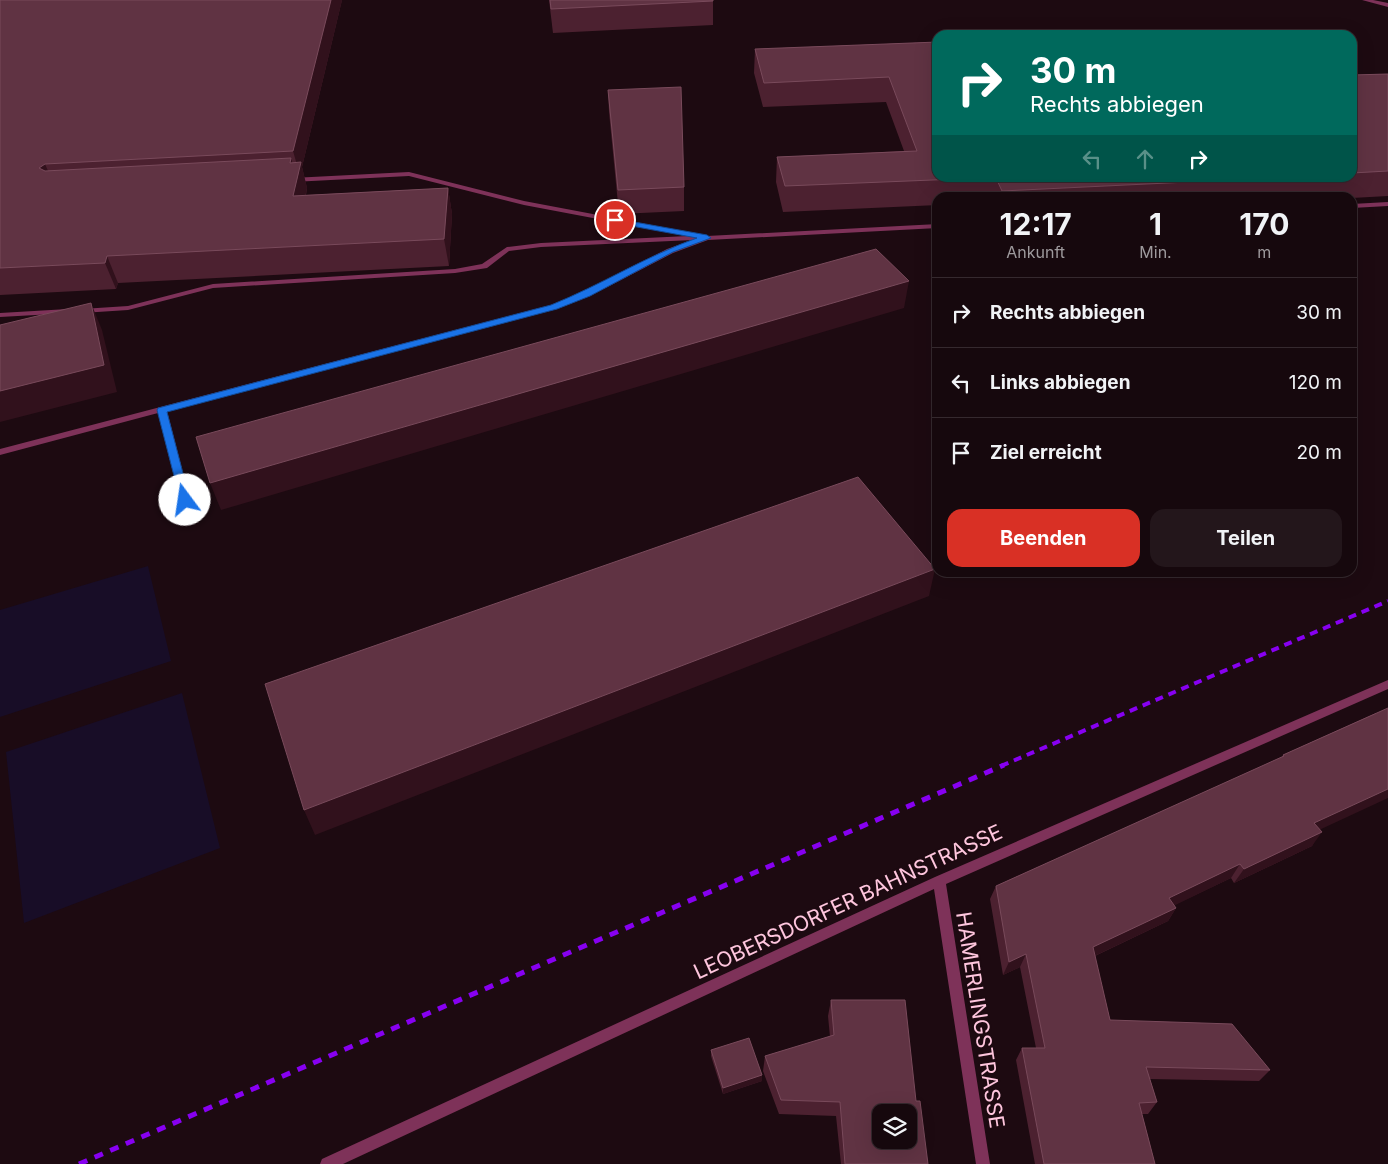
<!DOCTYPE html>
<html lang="de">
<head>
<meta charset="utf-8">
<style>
  :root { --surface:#16080d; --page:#23161b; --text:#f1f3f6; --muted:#9e9a9d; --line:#35292e; --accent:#d93025 }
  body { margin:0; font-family:Inter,sans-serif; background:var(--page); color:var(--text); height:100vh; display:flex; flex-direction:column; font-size:19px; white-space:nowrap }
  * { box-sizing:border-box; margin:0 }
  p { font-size:16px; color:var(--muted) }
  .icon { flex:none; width:28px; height:28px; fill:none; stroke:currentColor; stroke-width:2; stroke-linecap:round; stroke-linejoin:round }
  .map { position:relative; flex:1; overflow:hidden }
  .details { position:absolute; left:932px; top:192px; width:425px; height:385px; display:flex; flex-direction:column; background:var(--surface); border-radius:15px; box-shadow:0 5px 20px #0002,0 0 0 1px var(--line) }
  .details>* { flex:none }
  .guide { position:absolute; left:932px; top:30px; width:425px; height:152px; border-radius:15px; box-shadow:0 5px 20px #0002,0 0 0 1px var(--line); background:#00695c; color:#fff; overflow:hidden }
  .tools { position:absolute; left:872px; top:1104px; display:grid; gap:10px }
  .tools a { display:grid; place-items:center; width:45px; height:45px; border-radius:10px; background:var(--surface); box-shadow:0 5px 20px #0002,0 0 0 1px var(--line); font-size:25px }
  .pin { position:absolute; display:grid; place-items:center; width:42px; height:42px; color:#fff; margin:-21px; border:2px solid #fff; border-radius:50%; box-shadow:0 1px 5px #0007 }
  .me { position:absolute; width:55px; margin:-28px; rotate:346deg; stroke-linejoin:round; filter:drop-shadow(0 0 4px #0008) }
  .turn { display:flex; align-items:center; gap:18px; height:105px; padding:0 15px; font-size:22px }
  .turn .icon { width:65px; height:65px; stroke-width:2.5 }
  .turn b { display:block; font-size:35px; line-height:42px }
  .lanes { display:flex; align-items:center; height:48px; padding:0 15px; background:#0003; justify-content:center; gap:25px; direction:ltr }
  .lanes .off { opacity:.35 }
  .eta { display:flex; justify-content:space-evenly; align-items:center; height:85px; text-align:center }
  .eta b { font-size:30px; font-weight:700; line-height:35px }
  .button { display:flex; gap:10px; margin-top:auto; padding:10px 15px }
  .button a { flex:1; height:58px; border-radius:15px; background:var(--accent); color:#fff; font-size:20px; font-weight:700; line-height:58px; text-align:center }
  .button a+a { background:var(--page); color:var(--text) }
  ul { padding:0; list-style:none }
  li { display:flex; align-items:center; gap:15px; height:70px; padding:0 15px; border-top:1px solid var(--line) }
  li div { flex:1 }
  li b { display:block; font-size:19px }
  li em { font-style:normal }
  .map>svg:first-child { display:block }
</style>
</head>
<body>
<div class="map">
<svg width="1388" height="1164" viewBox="0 0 1388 1164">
  <rect width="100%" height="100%" fill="#1d0a11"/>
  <g fill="#180d27">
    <path d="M 148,566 L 171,661 L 0,717 L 0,610 Z"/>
    <path d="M 182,693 L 220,848 L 24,923 L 6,752 Z"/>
  </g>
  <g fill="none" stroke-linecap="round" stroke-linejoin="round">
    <g fill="#7e3259" fill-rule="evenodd">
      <path d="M 1362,0 L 1373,0 L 1388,3 L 1388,7 Z"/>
      <path d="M 409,172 L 524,201 L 688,232 L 692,234 L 688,236 L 696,236 L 700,238 L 707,236 L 938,224 L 938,228 L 708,240 L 673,253 L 590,296 L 557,309 L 167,411 L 190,500 L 185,503 L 180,500 L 158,413 L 0,455 L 0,449 L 551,305 L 584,292 L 667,249 L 693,240 L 541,247 L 509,251 L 487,268 L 455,273 L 213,288 L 128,310 L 82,313 L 78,311 L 82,309 L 128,306 L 213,284 L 455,269 L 482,264 L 507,247 L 541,243 L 688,236 L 524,205 L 409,176 L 292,182 L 288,180 L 292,178 Z"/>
      <path d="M 1388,202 L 1388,206 L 1352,208 L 1352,204 Z"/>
      <path d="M 68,309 L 72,311 L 71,313 L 0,317 L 0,313 Z"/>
    </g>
    <path fill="#7e3259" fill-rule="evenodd" d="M 1388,680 L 1388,689 L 946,884 L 990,1164 L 976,1164 L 934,889 L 343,1164 L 320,1164 L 322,1159 L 935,877 Z"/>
    <path stroke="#8700f1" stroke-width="4" stroke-dasharray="8 6" stroke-linecap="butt" d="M 1001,766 L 1388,601"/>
    <path stroke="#8700f1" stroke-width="5" stroke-dasharray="9 8" stroke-linecap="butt" d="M 79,1164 L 1004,765"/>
  </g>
  <g fill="#4c2130">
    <path d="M 0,0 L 342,0 L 302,167 L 307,188 L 306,195 L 448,188 L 452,214 L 449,266 L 118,283 L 116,289 L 0,295 Z"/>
    <path d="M 549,0 L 713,0 L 713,25 L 553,33 Z"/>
    <path d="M 938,42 L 938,178 L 1352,178 L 1352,75 L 1388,74 L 1388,196 L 1352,198 L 938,198 L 938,205 L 783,212 L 776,182 L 777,157 L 904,151 L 886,102 L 763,107 L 754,73 L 755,49 Z"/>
    <path d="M 608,90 L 684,187 L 684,211 L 619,214 L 609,112 Z"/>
    <path d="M 1376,713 L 1312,846 L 1234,883 L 1231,878 L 1174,905 L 1176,908 L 1168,921 L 1095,956 L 1110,1020 L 1270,1070 L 1259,1081 L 1150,1079 L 1157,1102 L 1148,1114 L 1142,1114 L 1155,1164 L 1035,1164 L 1016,1060 L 1022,1048 L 1036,1048 L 1020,967 L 1003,975 L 990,899 L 996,886 L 1281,758 L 1283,755 Z"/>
    <path d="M 831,1000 L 916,1101 L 928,1164 L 841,1164 L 836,1116 L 779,1114 L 763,1071 L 765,1056 L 830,1037 L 828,1016 Z"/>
    <path d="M 711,1050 L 762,1075 L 762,1081 L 723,1094 L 711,1056 Z"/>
  </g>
  <g fill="#31111c">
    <path d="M 331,0 L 342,0 L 302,167 L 307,188 L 300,221 L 293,196 L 290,163 L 291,158 L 297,180 L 299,172 L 293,151 Z"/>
    <path d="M 45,164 L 56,189 L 39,168 Z"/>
    <path d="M 448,188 L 452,214 L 449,266 L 444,239 Z"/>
    <path d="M 107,256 L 118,283 L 116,289 L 105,263 Z"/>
    <path d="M 909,281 L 904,308 L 221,510 L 210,483 Z"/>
    <path d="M 91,303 L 102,330 L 117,392 L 0,422 L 0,391 Z"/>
    <path d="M 935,569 L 929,596 L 315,835 L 304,810 Z"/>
    <path d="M 1388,789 L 1388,798 L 1304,837 L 1314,823 Z"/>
    <path d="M 1322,832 L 1312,846 L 1234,883 L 1244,869 Z"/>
    <path d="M 1240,864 L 1231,878 L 1161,912 L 1169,898 Z"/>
    <path d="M 1176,908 L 1168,921 L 1086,960 L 1093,947 Z"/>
    <path d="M 1026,954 L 1020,967 L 1003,975 L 1009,962 Z"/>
    <path d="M 762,1075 L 762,1081 L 723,1094 L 723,1088 Z"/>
  </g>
  <g fill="#603343" stroke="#794a5b" fill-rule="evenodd">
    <path d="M 0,0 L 331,0 L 293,151 L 45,164 L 39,168 L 45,171 L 291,158 L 290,163 L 301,162 L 293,196 L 448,188 L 444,239 L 107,256 L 105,263 L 0,268 Z"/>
    <path d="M 550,0 L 713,0 L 713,1 L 551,9 Z"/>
    <path d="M 938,42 L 938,178 L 982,178 L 785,186 L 777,157 L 917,151 L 889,77 L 764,83 L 755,49 Z"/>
    <path d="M 1388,74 L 1388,171 L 1352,173 L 1352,75 Z"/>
    <path d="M 681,87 L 684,187 L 618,190 L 608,90 Z"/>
    <path d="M 996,178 L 1271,178 L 1002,191 Z"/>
    <path d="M 876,249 L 909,281 L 210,483 L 196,437 Z"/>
    <path d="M 91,303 L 104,365 L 0,391 L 0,325 Z"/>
    <path d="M 858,477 L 935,569 L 304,810 L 265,684 Z"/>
    <path d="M 1388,708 L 1388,789 L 1314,823 L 1322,832 L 1244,869 L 1240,864 L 1169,898 L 1176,908 L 1093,947 L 1110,1020 L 1232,1024 L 1270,1070 L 1146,1067 L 1157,1102 L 1139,1103 L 1155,1164 L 1044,1164 L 1022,1048 L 1045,1048 L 1026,954 L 1009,962 L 996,886 L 1284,756 L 1283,755 Z"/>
    <path d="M 831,1000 L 905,1000 L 916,1101 L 920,1101 L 928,1164 L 845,1164 L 840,1102 L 781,1100 L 765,1056 L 834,1035 ZM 881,1112 L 909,1112 L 909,1140 L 881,1140 Z"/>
    <path d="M 749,1038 L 762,1075 L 723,1088 L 711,1050 Z"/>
  </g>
  <path fill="#1a73e8" stroke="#114b97" d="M 612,218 L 707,235 L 711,238 L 673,252 L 590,296 L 557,309 L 167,412 L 190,500 L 189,503 L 181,503 L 157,410 L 158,408 L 551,305 C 601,285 646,256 697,238 L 615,223 L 611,220 Z"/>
  <g text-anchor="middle" stroke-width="4" stroke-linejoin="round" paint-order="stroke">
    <g font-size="21" fill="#ffc6de" stroke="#1d0a11">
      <text transform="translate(848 902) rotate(-25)" y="7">LEOBERSDORFER BAHNSTRASSE</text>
      <text transform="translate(980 1020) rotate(81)" y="7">HAMERLINGSTRASSE</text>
    </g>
  </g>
</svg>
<div class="tools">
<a><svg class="icon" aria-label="layers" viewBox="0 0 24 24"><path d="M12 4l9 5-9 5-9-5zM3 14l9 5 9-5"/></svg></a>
</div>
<div class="pin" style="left:615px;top:220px;background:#d93025"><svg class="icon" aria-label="arrive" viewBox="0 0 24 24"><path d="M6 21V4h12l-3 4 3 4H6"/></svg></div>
<svg class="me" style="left:185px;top:500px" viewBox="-20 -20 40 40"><circle r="19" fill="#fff"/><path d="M0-13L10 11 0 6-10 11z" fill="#1a73e8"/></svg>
<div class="guide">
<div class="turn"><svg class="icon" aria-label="right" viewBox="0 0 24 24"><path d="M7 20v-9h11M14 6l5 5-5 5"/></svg><div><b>30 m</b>Rechts abbiegen</div></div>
<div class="lanes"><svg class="icon off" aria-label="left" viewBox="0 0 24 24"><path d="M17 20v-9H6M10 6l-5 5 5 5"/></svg><svg class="icon off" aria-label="ahead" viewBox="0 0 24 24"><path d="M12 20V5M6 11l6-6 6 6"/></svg><svg class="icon" aria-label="right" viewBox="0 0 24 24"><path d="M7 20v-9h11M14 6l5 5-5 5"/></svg></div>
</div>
<section class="details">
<div class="eta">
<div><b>12:17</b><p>Ankunft</p></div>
<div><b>1</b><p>Min.</p></div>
<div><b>170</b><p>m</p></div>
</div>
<ul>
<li><svg class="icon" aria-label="right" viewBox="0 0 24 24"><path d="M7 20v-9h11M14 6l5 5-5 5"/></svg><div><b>Rechts abbiegen</b></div><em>30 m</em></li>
<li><svg class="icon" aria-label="left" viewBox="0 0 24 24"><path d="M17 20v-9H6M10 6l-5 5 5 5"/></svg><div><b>Links abbiegen</b></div><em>120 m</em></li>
<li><svg class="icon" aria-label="arrive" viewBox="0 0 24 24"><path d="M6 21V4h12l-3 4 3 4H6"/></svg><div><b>Ziel erreicht</b></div><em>20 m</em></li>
</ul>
<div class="button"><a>Beenden</a><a>Teilen</a></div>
</section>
</div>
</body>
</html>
